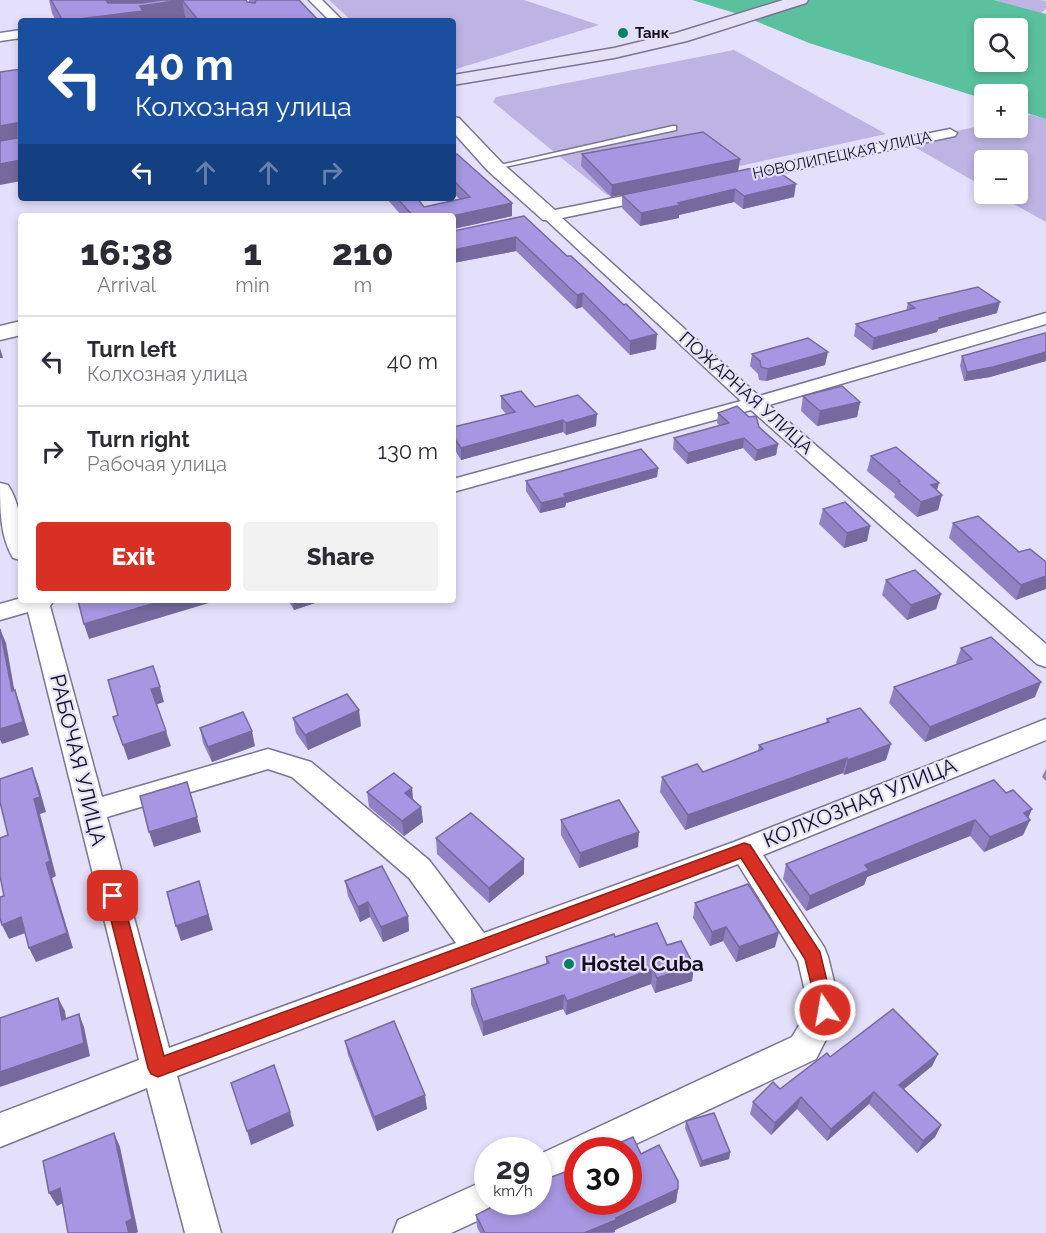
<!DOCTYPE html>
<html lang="en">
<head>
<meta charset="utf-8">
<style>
  :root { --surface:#fff; --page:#f2f2f3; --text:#2b2b33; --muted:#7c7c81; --line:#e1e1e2; --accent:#d93025 }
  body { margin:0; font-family:Raleway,sans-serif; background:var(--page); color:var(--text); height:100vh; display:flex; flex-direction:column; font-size:22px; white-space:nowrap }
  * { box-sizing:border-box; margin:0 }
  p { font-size:20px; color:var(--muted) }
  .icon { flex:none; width:33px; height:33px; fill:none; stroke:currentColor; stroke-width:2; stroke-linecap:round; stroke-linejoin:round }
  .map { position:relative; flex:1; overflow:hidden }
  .details { position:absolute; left:18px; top:213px; width:438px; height:390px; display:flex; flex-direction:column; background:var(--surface); border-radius:6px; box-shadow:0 3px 9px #0003 }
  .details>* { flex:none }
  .guide { position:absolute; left:18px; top:18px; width:438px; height:183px; border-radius:6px; box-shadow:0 3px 9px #0003; background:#1a4fa0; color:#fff; overflow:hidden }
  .buttons { position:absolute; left:974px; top:18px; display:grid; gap:12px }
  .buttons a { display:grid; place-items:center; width:54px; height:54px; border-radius:6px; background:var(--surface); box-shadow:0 3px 9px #0003; font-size:30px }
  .speed { position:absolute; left:474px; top:1137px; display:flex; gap:12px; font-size:30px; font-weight:700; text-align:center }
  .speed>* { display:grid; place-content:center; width:78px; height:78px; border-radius:50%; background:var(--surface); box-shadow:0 3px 9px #0003; line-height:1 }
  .speed small { font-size:15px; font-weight:400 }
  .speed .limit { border:9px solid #d22; background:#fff; color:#111 }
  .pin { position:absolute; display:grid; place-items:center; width:51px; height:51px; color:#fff; margin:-26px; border-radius:12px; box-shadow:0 3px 9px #0006 }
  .me { position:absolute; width:66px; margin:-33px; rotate:348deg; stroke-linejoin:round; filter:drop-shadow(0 0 4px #0008) }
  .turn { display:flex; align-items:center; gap:21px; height:126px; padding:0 18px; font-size:27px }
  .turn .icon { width:78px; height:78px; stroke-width:2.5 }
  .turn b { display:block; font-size:42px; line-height:51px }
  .lanes { display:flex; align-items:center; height:57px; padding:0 18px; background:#0003; justify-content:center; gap:30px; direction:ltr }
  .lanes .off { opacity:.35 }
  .eta { display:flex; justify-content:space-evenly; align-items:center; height:102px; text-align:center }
  .eta b { font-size:36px; font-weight:800; line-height:42px }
  .cta { display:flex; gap:12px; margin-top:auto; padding:12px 18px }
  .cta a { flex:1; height:69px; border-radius:6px; background:var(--accent); color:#fff; font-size:24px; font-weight:800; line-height:69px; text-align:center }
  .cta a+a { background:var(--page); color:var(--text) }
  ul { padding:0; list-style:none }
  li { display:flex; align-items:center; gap:18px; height:90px; padding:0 18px; border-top:2px solid var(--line) }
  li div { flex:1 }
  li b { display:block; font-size:22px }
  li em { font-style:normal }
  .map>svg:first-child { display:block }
</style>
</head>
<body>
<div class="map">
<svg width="1046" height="1233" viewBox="0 0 1046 1233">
  <rect width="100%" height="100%" fill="#e4dffa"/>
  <g fill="#bdb4e3">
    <path d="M 329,0 L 524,0 L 599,25 L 453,70 L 453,21 L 352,21 Z"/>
    <path d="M 994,0 L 1042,0 L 1046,1 L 1046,9 L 1041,13 Z"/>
    <path d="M 734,50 L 886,134 L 607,195 L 493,102 L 496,97 Z"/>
    <path d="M 1032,115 L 1046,119 L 1046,222 L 996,194 L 1017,194 L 1017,160 L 984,160 L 984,187 L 906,142 L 984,125 L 984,128 L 1017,128 L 1017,118 Z"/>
  </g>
  <path fill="#5ac09d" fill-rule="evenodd" d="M 692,0 L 994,0 L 1046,14 L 1046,119 L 1017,110 L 1017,94 L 984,94 L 984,99 L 809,43 L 738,14 ZM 984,28 L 1017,28 L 1017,62 L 984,62 Z"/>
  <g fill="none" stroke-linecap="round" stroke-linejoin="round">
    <defs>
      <path id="service" d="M 673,126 L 676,126 L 676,130 L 495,169 L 491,167 Z"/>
      <g id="minor">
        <path d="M 309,0 L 322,0 L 343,21 L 330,21 Z"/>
        <path d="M 21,30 L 21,38 L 0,41 L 0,33 Z"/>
        <path d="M 950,129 L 957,133 L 955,136 L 743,181 L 735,176 L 743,171 Z"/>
        <path d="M 653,190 L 658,192 L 661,195 L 658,198 L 562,218 L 759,396 L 1046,313 L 1046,324 L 769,405 L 1046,644 L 1046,667 L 1037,664 L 751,410 L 453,492 L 453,479 L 741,401 L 542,216 L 550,211 Z"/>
        <path d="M 0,483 L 8,485 C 23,508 21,535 21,560 L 13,558 C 0,536 0,509 0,483 Z"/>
        <path d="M 21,598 L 21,600 L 54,600 L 50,606 L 102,797 L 268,749 L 311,762 L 429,860 L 484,933 L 734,842 L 1046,719 L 1046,740 L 763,855 L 824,947 L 828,957 L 841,1010 L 816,1059 L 623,1150 L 578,1150 L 578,1173 L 538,1190 L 538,1155 L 792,1037 L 809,1009 L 798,961 L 738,864 L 177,1076 L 221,1233 L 185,1233 L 147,1088 L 0,1147 L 0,1113 L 139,1060 L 28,612 L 0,620 L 0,604 ZM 268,769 L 292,777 L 409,878 L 456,943 L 169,1048 L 107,817 Z"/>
        <path d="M 488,1179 L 488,1202 L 504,1202 L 501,1210 L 451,1233 L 393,1233 L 398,1220 Z"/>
      </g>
      <g id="tertiary">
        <path d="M 453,117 L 459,118 L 502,163 L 557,212 L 560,216 L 557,220 L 543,220 L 488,171 L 453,132 Z"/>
        <path d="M 21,321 L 21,335 L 0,340 L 0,326 Z"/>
      </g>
      <path id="secondary" d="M 783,0 L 808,0 L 806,3 L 687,41 L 614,58 L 453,85 L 453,75 L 614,48 L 676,33 Z"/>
    </defs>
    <use href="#service" stroke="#7a7592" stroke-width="3"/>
    <use href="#minor" stroke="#7a7592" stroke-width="3"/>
    <use href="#tertiary" stroke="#7a7592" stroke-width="3"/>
    <use href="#secondary" stroke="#7a7592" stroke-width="3"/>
    <use href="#service" fill="#fff" fill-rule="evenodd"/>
    <use href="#minor" fill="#fff" fill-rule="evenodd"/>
    <use href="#tertiary" fill="#fff" fill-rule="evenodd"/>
    <use href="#secondary" fill="#e6e1f6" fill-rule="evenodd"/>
  </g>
  <g fill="#9081c2">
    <path d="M 49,0 L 246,0 L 247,2 L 249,2 L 249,0 L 299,0 L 319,21 L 56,21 L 52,13 Z"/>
    <path d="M 582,154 L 740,159 L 738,171 L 611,197 L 581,166 Z"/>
    <path d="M 453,155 L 512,203 L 512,216 L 453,229 L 453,216 L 402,216 L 386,198 L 417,198 L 424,207 L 460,200 L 453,192 Z"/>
    <path d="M 753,168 L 794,197 L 743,209 L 734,202 L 679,215 L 679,218 L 640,226 L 622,208 L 622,195 Z"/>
    <path d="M 524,216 L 656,349 L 630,355 L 582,307 L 576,309 L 516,251 L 453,263 L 453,231 Z"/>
    <path d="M 908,303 L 997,313 L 938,329 L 937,332 L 872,350 L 854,336 L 856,324 L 906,311 Z"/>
    <path d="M 1046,334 L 1046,361 L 990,377 L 964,381 L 960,366 L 962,356 Z"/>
    <path d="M 752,354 L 825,365 L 766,381 L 759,380 L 758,374 L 750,366 Z"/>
    <path d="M 501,396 L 535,407 L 596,426 L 566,435 L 563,432 L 461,460 L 453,447 L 453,427 L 506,414 L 501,408 Z"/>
    <path d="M 803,396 L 860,402 L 857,417 L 817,426 L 801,411 Z"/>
    <path d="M 718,413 L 759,427 L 778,444 L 776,455 L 755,461 L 743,448 L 687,464 L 673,449 L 674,438 L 719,425 L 717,423 Z"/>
    <path d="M 871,456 L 937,491 L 942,495 L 938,510 L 917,517 L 894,497 L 895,494 L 867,471 Z"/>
    <path d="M 658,468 L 657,477 L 566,503 L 565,507 L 540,513 L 526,491 L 526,481 Z"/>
    <path d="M 823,509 L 870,526 L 867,541 L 844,548 L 819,524 Z"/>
    <path d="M 953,523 L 1019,552 L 1046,562 L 1016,600 L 949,538 Z"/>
    <path d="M 886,580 L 941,594 L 936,609 L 907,620 L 882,595 Z"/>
    <path d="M 288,600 L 318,600 L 318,602 L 294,610 Z"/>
    <path d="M 961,648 L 1035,697 L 925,742 L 889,703 L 894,687 L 957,664 L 956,663 Z"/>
    <path d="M 293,718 L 361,726 L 308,750 L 296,733 Z"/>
    <path d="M 827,719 L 886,760 L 844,775 L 843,773 L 685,830 L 660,792 L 662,777 L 703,772 L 758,751 L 759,745 L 826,723 Z"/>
    <path d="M 200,728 L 255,746 L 212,762 L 203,743 Z"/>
    <path d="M 1046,769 L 1046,781 L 1042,777 Z"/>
    <path d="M 994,780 L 1030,820 L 1023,835 L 984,852 L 970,836 L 867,877 L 864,885 L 806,911 L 783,879 L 786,864 Z"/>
    <path d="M 412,788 L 413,799 L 421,807 L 423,822 L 404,836 L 369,807 L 367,792 Z"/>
    <path d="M 561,820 L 638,847 L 579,868 L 561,835 Z"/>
    <path d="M 436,838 L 524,859 L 524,874 L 489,903 L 437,854 Z"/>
    <path d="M 345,881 L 408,916 L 409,931 L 383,942 L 370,917 L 360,922 L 348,896 Z"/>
    <path d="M 695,903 L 775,947 L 736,962 L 723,941 L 710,946 L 693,918 Z"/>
    <path d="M 615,937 L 667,945 L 694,966 L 692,981 L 655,993 L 651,984 L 566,1015 L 563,1009 L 483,1036 L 471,1004 L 471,989 L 546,965 L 546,957 Z"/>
    <path d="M 345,1041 L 427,1109 L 377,1131 L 348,1055 Z"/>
    <path d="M 938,1054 L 932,1066 L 904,1089 L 941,1125 L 935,1137 L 917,1153 L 869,1104 L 827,1141 L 797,1109 L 771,1135 L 750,1114 L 753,1102 L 780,1089 L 830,1057 Z"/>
    <path d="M 686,1121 L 730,1152 L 729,1159 L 700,1167 L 685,1128 Z"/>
    <path d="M 641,1154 L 678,1189 L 676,1202 L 615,1230 L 615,1232 L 613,1233 L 480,1233 L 477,1227 L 476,1215 Z"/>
  </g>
  <g fill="#75699e">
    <path d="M 106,0 L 233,0 L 182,0 L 186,21 L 67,21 Z"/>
    <path d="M 17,123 L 21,137 L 0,146 L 0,126 Z"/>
    <path d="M 740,159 L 738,171 L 611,197 L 612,185 Z"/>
    <path d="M 21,160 L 21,181 L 0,185 L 0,164 Z"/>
    <path d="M 796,184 L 794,197 L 743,209 L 744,196 Z"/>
    <path d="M 735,189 L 734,202 L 679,215 L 679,218 L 640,226 L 641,213 L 678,203 Z"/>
    <path d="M 512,203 L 512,216 L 453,229 L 453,216 L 452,216 Z"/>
    <path d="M 516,237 L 516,251 L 453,263 L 453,250 Z"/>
    <path d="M 583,293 L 582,307 L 576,309 L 577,295 Z"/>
    <path d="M 1000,302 L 997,313 L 938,329 L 937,332 L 872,350 L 874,338 L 939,318 Z"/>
    <path d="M 657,334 L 656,349 L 630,355 L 630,341 Z"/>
    <path d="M 0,348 L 3,358 L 0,358 Z"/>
    <path d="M 828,352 L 825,365 L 766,381 L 768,369 Z"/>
    <path d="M 1046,352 L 1046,361 L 990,377 L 964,381 L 967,372 Z"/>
    <path d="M 860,402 L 857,417 L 817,426 L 820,411 Z"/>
    <path d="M 597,414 L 596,426 L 566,435 L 566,423 Z"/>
    <path d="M 563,420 L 563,432 L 461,460 L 461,448 Z"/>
    <path d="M 744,438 L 743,448 L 687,464 L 688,453 Z"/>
    <path d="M 778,444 L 776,455 L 755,461 L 757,450 Z"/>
    <path d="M 658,468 L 657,477 L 566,503 L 565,507 L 540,513 L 541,503 L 564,494 Z"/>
    <path d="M 939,483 L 935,497 L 931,485 Z"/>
    <path d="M 942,495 L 938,510 L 917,517 L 921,502 Z"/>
    <path d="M 870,526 L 867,541 L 844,548 L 847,533 Z"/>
    <path d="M 1046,576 L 1046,589 L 1016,600 L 1021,585 Z"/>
    <path d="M 941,594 L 936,609 L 907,620 L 911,605 Z"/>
    <path d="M 165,600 L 219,600 L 89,639 L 84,624 Z"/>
    <path d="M 292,600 L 318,600 L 318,602 L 294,610 Z"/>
    <path d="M 0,629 L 6,643 L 17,705 L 12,691 Z"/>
    <path d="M 1041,682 L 1035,697 L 925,742 L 930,727 Z"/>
    <path d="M 160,687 L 164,702 L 155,705 L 151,689 Z"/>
    <path d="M 15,690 L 20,704 L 29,735 L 2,744 L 0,740 L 0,729 Z"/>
    <path d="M 359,710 L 361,726 L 308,750 L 305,735 Z"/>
    <path d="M 166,731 L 171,746 L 128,760 L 123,745 Z"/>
    <path d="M 252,731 L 255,746 L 212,762 L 208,747 Z"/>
    <path d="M 891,744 L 886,760 L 844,775 L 848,760 Z"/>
    <path d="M 847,758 L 843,773 L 685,830 L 688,815 Z"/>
    <path d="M 32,768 L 38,784 L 46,812 L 40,814 L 56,876 L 52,878 L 73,948 L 36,962 L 29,948 L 46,863 L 34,799 Z"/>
    <path d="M 412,788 L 413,804 L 405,793 Z"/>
    <path d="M 421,807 L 423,822 L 404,836 L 402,821 Z"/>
    <path d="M 1032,809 L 1027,821 L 1030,820 L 1023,835 L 984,852 L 990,837 L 1024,813 Z"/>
    <path d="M 197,817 L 201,832 L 154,847 L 149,832 Z"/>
    <path d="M 975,820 L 970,836 L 867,877 L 864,885 L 806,911 L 810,896 L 865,865 Z"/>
    <path d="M 639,832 L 638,847 L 579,868 L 580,853 Z"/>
    <path d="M 524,859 L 524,874 L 489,903 L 489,888 Z"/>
    <path d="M 199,881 L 213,930 L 181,941 L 176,926 Z"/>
    <path d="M 368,902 L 370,917 L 360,922 L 358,907 Z"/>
    <path d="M 408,916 L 409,931 L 383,942 L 381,927 Z"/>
    <path d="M 21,917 L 28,932 L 9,939 L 2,925 Z"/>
    <path d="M 726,927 L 723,941 L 710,946 L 712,932 Z"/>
    <path d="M 779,932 L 775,947 L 736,962 L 739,947 Z"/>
    <path d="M 694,966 L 692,981 L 655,993 L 657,978 Z"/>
    <path d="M 653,969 L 651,984 L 566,1015 L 567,1001 Z"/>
    <path d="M 564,995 L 563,1009 L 483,1036 L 483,1022 Z"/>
    <path d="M 58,998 L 65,1011 L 68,1033 L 62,1020 Z"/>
    <path d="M 79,1014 L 84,1027 L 90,1056 L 0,1087 L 0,1072 Z"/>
    <path d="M 938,1054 L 932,1066 L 894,1097 L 899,1085 Z"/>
    <path d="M 874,1092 L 869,1104 L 827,1141 L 831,1129 Z"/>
    <path d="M 425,1095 L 427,1109 L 377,1131 L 374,1117 Z"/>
    <path d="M 801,1097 L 797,1109 L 771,1135 L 775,1123 Z"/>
    <path d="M 290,1112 L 294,1126 L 251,1145 L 247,1131 Z"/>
    <path d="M 941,1125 L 935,1137 L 917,1153 L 923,1141 Z"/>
    <path d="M 114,1133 L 120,1147 L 138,1232 L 136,1233 L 129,1233 L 126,1222 Z"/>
    <path d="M 730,1152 L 729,1159 L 700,1167 L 702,1161 Z"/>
    <path d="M 60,1188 L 67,1201 L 57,1206 L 49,1193 Z"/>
    <path d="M 678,1189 L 676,1202 L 615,1230 L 615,1232 L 584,1233 Z"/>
  </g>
  <g fill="#a796e1" stroke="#75699e" stroke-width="1.5">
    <path d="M 51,0 L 106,0 L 108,3 L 141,3 L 161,0 L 246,0 L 247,2 L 255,3 L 256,0 L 299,0 L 319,21 L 199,21 L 182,0 L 140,6 L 143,11 L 63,21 Z"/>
    <path d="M 21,69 L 21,160 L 0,164 L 0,141 L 17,138 L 17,123 L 0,126 L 0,72 Z"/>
    <path d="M 703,132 L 740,159 L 612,185 L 582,154 Z"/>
    <path d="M 457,154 L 512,203 L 452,216 L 413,216 L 397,198 L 417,198 L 424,207 L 470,197 L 453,180 L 453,155 Z"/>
    <path d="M 753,168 L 759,172 L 774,169 L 796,184 L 744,196 L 735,189 L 678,203 L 680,205 L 641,213 L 622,195 Z"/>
    <path d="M 524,216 L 567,256 L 571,256 L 624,305 L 626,304 L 657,334 L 630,341 L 583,293 L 577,295 L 516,237 L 453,250 L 453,231 Z"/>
    <path d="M 978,287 L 1000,302 L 939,318 L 940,320 L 874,338 L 856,324 L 915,308 L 908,303 Z"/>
    <path d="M 1045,333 L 1046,334 L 1046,352 L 993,367 L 967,372 L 962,356 Z"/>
    <path d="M 808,338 L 828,352 L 768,369 L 761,367 L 760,361 L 752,354 Z"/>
    <path d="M 842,386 L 860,402 L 820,411 L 803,396 Z"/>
    <path d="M 521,391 L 535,407 L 578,395 L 597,414 L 566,423 L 563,420 L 461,448 L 453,436 L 453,427 L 515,412 L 501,396 Z"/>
    <path d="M 737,406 L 749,417 L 756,416 L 759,427 L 778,444 L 757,450 L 744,438 L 688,453 L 674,438 L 729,423 L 718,413 Z"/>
    <path d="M 896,447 L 939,483 L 931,485 L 942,495 L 921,502 L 898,482 L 900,481 L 871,456 Z"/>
    <path d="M 641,449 L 658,468 L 564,494 L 566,497 L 541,503 L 526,481 Z"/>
    <path d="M 845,502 L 870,526 L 847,533 L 823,509 Z"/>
    <path d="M 978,516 L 1019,552 L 1030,549 L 1046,562 L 1046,576 L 1021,585 L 953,523 Z"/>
    <path d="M 915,570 L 941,594 L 911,605 L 886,580 Z"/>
    <path d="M 82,600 L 165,600 L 84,624 L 78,601 Z"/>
    <path d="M 0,629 L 12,691 L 15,690 L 23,722 L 0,729 Z"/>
    <path d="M 991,637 L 1041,682 L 930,727 L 894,687 L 972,659 L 961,648 Z"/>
    <path d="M 153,666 L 160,687 L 151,689 L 166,731 L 123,745 L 113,717 L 118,715 L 108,680 Z"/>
    <path d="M 347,694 L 359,710 L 305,735 L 293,718 Z"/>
    <path d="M 860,708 L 891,744 L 848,760 L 847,758 L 688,815 L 662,777 L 697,764 L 703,772 L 763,749 L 759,745 L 829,722 L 827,719 Z"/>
    <path d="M 243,712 L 252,731 L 208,747 L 200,728 Z"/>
    <path d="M 32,768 L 40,797 L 34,799 L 50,861 L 46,863 L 67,933 L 29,948 L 21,917 L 2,925 L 0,918 L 0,897 L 4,896 L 0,876 L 0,838 L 8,835 L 0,802 L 0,779 Z"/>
    <path d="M 394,773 L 412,788 L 405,793 L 421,807 L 402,821 L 367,792 Z"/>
    <path d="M 994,780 L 1006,793 L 1013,790 L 1032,809 L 1024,813 L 1030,820 L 990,837 L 975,820 L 865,865 L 869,870 L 810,896 L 786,864 Z"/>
    <path d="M 187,782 L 197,817 L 149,832 L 140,796 Z"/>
    <path d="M 619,800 L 639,832 L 580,853 L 561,820 Z"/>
    <path d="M 471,813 L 524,859 L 489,888 L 436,838 Z"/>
    <path d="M 382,866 L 408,916 L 381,927 L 368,902 L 358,907 L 345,881 Z"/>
    <path d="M 199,881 L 208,915 L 176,926 L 167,892 Z"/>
    <path d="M 748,884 L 779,932 L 739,947 L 726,927 L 712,932 L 695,903 Z"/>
    <path d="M 657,923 L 667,945 L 681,941 L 694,966 L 657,978 L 653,969 L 567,1001 L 564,995 L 483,1022 L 471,989 L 549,963 L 546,957 L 614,934 L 615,937 Z"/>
    <path d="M 58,998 L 62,1020 L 79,1014 L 84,1043 L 0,1072 L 0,1018 Z"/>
    <path d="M 893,1009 L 938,1054 L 899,1085 L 941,1125 L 923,1141 L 874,1092 L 831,1129 L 801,1097 L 775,1123 L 753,1102 L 773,1082 L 780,1089 L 827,1053 L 830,1057 Z"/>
    <path d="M 394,1021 L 425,1095 L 374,1117 L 345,1041 Z"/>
    <path d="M 274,1065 L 290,1112 L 247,1131 L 231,1083 Z"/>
    <path d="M 714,1113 L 730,1152 L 702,1161 L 686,1121 Z"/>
    <path d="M 114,1133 L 132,1219 L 126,1222 L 129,1233 L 68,1233 L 60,1188 L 49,1193 L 43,1161 Z"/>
    <path d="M 633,1137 L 641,1154 L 659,1145 L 678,1181 L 678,1189 L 616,1218 L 616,1220 L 584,1233 L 485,1233 L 476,1215 L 501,1202 L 538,1202 L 538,1182 L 578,1167 L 578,1202 L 628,1202 L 628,1150 L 603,1150 Z"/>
  </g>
  <path fill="#d93025" stroke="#8d1f18" stroke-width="1.5" d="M 744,843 L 750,845 L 820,952 L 834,1010 L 831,1016 L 825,1018 L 819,1016 L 805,959 L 741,858 L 158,1077 L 151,1074 L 148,1068 L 105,896 L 107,891 L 113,889 L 119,891 L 122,896 L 164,1056 Z"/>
  <g fill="#038162" stroke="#e4dffa" stroke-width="2">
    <circle cx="623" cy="33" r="6"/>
    <circle cx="569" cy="964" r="6"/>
  </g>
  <g text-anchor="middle" stroke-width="4.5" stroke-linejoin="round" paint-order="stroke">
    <g font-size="15" font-weight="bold" fill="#110e19" stroke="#e4dffa" text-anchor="start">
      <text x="635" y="38">Танк</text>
    </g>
    <g font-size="15" fill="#110e19" stroke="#e4dffa">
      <text transform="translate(842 155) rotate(-12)" y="5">НОВОЛИПЕЦКАЯ УЛИЦА</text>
    </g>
    <g font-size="18" fill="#110e19" stroke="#e4dffa">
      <text transform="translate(746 393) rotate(42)" y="6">ПОЖАРНАЯ УЛИЦА</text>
    </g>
    <g font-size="21" fill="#110e19" stroke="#e4dffa">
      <text transform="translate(78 760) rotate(76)" y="7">РАБОЧАЯ УЛИЦА</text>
      <text transform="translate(860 803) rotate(-22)" y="7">КОЛХОЗНАЯ УЛИЦА</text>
    </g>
    <g font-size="21" font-weight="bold" fill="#110e19" stroke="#e4dffa" text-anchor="start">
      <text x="581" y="971">Hostel Cuba</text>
    </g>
  </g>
</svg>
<div class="buttons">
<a><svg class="icon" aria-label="search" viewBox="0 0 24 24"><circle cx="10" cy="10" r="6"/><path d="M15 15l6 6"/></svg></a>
<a>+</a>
<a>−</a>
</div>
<div class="speed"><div>29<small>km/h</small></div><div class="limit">30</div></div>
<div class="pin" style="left:113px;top:896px;background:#d93025"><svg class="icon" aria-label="arrive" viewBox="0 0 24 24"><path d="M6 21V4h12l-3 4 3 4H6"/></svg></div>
<svg class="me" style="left:825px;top:1010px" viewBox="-20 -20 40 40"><circle r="17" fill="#d93025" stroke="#fff" stroke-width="3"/><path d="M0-11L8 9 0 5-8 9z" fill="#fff"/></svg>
<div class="guide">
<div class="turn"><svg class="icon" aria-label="left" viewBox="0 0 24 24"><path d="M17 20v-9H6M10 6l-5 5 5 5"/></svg><div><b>40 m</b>Колхозная улица</div></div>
<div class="lanes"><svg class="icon" aria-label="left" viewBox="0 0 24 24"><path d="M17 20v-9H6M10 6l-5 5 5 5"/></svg><svg class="icon off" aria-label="ahead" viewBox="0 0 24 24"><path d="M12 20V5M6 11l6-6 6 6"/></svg><svg class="icon off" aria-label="ahead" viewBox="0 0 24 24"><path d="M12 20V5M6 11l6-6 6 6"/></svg><svg class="icon off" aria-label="right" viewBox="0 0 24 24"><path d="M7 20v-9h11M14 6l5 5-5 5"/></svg></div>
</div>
<section class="details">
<div class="eta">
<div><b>16:38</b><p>Arrival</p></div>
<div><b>1</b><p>min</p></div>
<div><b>210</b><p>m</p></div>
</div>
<ul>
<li><svg class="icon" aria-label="left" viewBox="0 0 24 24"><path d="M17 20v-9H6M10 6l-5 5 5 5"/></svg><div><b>Turn left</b><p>Колхозная улица</p></div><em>40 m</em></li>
<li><svg class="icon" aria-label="right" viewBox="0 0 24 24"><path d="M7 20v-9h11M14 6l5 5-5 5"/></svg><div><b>Turn right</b><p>Рабочая улица</p></div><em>130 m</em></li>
</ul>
<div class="cta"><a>Exit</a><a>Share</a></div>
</section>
</div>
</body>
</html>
